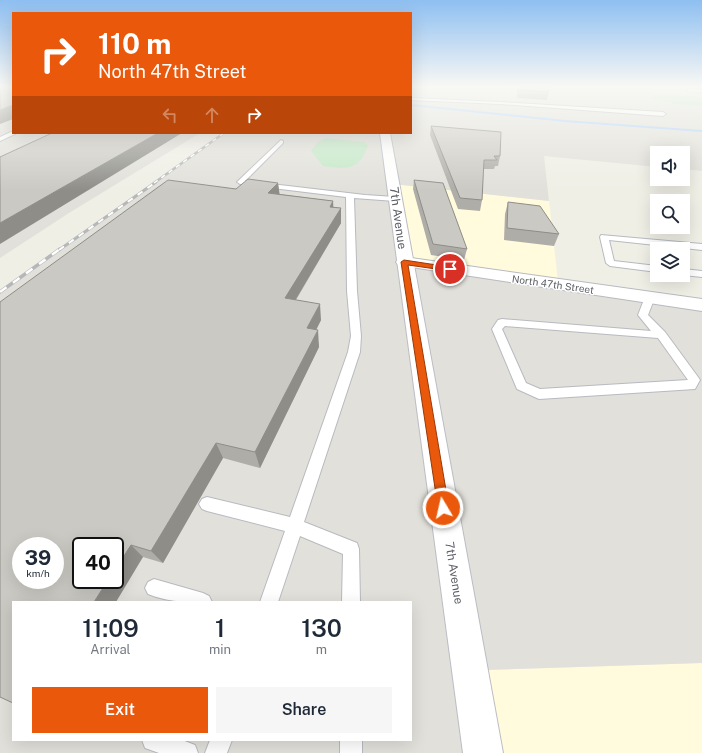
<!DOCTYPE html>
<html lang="en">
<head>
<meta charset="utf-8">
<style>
  :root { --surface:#fff; --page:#f6f6f7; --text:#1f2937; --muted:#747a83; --accent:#ea580c }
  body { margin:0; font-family:"Public Sans",sans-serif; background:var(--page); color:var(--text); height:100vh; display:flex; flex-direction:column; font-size:15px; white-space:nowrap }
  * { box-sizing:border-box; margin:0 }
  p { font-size:13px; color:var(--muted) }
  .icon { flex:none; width:22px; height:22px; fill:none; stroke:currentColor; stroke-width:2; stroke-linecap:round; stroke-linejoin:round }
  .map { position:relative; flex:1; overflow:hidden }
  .side { position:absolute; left:12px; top:601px; width:400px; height:140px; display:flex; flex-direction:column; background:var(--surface); border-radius:0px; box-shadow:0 4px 16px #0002 }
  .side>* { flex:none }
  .top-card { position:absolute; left:12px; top:12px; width:400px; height:122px; border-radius:0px; box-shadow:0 4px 16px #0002; background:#ea580c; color:#fff; overflow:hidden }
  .controls { position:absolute; left:650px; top:146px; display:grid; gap:8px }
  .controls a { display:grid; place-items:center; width:40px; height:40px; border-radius:0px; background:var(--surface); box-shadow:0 4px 16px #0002; font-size:20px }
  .speed { position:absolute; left:12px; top:537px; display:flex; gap:8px; font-size:20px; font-weight:700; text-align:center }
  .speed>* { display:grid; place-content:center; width:52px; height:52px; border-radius:50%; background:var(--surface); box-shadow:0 4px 16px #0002; line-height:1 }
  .speed small { font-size:10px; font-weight:400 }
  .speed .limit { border:2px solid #111; border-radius:6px; background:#fff; color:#111 }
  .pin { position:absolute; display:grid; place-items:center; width:34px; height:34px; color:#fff; margin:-17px; border:2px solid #fff; border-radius:50%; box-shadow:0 1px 4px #0007 }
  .me { position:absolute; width:44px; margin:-22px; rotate:351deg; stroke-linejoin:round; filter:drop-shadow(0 0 3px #0008) }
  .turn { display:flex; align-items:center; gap:14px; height:84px; padding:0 20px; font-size:18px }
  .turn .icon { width:52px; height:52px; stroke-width:2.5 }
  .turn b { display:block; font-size:28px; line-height:34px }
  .lanes { display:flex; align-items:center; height:38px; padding:0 20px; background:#0003; justify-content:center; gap:20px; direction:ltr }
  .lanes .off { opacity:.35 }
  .eta { display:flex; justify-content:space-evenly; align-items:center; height:68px; text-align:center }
  .eta b { font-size:24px; font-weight:600; line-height:28px }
  .cta { display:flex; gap:8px; margin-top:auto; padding:8px 20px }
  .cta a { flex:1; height:46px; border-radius:0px; background:var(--accent); color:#fff; font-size:16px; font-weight:600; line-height:46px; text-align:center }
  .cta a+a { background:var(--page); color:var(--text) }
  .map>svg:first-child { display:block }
</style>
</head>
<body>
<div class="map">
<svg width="702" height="753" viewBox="0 0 702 753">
  <rect width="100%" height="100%" fill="#f0efe6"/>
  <g fill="#fffbdc">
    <path d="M 393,184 L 549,201 L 558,282 L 405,261 Z"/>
    <path d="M 702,663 L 702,753 L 498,753 L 484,670 Z"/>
  </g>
  <g fill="#e1e0da" fill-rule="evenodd">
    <path d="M 0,86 L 13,86 L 13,133 L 200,133 L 69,213 L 0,258 Z"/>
    <path d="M 411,86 L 702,86 L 702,171 L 683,169 L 683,153 L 657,153 L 657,167 L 544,156 L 549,201 L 393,184 L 390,147 L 392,133 L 411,133 Z"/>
    <path d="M 224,133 L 385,133 L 477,753 L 0,753 L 0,294 ZM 21,546 L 55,546 L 55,580 L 21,580 ZM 81,546 L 115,546 L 115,580 L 81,580 ZM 13,602 L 411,602 L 411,740 L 13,740 Z"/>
    <path d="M 410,263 L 702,307 L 702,663 L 484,670 Z"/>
  </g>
  <g fill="#c2e8c6">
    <path d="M 655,95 L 702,97 L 702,106 L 675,104 L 650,98 Z"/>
    <path d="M 326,138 L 363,142 L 368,145 C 360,171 346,169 323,166 L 311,151 L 318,142 Z"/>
  </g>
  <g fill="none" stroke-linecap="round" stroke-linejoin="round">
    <path fill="#a7cfff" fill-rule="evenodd" d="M 411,104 L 565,120 L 702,130 L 702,132 L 565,122 L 411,106 Z"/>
    <defs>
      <g id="lane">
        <path d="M 689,89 L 702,90 L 702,92 L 687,91 Z"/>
        <path d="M 411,98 L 500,102 L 663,112 L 666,114 L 663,116 L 500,104 L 411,100 Z"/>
        <path d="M 13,131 L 13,133 L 16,133 L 15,134 L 0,141 L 0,137 Z"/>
        <path d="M 281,140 L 283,141 L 283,143 L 245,181 L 365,195 L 395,197 L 399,199 L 395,201 L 354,198 L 357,291 L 361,336 L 360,352 L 304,522 L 357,543 L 359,549 L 360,602 L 342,602 L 343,554 L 300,536 L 278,602 L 260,602 L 285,531 L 207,511 L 202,509 L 199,504 L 202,499 L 207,497 L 290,517 L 348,352 L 351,336 L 347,291 L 346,197 L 240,184 L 237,182 Z"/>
        <path d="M 601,235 L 702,244 L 702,250 L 609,240 L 614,261 L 657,266 L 657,272 L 610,266 L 606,263 L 600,237 Z"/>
        <path d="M 683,269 L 702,271 L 702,277 L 683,275 Z"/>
        <path d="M 650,294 L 655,297 L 648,315 L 665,332 L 698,377 L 700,380 L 695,389 L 539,399 L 517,389 L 492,329 L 498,320 L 502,319 L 651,331 L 638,315 L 645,297 ZM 505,326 L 658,338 L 688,380 L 540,389 L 526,383 L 502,329 Z"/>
        <path d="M 154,579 L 203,593 L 209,596 L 212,602 C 189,602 170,603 148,594 L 145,588 L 148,582 Z"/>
        <path d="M 142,740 L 182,740 L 195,745 L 198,753 L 159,753 L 145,748 Z"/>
        <path d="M 210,740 L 232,740 L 227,753 L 205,753 Z"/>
        <rect x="340" y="740" width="22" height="13"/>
      </g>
      <path id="street" d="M 404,257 L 702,299 L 702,311 L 398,265 L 396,262 L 398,259 Z"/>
      <path id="secondary" d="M 380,133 L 390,133 L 503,753 L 463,753 Z"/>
    </defs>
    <use href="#lane" stroke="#b8bac0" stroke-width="2"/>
    <use href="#street" stroke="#b8bac0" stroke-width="2"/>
    <use href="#secondary" stroke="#bbbdc4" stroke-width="2"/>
    <use href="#lane" fill="#fff" fill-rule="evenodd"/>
    <use href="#street" fill="#fff" fill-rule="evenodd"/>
    <use href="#secondary" fill="#fff" fill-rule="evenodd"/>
    <defs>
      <path id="rail-far2" d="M 154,183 L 224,133"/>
      <path id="rail-far1" d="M 59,250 L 156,182"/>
      <path id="rail" d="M 0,292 L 60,249"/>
    </defs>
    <use href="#rail-far2" stroke="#b6b7b8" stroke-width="2.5"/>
    <use href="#rail-far1" stroke="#b6b7b8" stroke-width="3"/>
    <use href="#rail" stroke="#b6b7b8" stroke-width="3.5"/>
    <use href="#rail-far2" stroke="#fff" stroke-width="1.5" stroke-dasharray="4.5" stroke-linecap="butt"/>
    <use href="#rail-far1" stroke="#fff" stroke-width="2" stroke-dasharray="6" stroke-linecap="butt"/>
    <use href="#rail" stroke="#fff" stroke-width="2.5" stroke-dasharray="8" stroke-linecap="butt"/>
  </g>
  <g fill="#afada8">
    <path d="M 433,86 L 463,86 L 463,87 Z"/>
    <path d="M 517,86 L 548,86 L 549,92 L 547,100 L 517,98 Z"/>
    <path d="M 431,126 L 500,156 L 498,166 L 495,166 L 494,169 L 483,169 L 482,200 L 480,211 L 458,209 L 430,135 Z"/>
    <path d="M 414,180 L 467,249 L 464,260 L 431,255 L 413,189 Z"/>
    <path d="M 278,183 L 279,194 L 333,201 L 333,207 L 341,223 L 296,300 L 321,320 L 316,330 L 319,347 L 260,468 L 223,458 L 163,563 L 143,557 L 13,602 L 236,189 Z"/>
    <path d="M 508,202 L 559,234 L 554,246 L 504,240 L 505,214 Z"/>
  </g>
  <g fill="#8e8d88">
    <path d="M 13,105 L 13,119 L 0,124 L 0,110 Z"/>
    <path d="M 158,133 L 182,133 L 0,244 L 0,223 Z"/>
    <path d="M 278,183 L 280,197 L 268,193 Z"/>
    <path d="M 333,201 L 334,216 L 330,207 Z"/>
    <path d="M 341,208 L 341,223 L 287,314 L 285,298 Z"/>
    <path d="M 320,304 L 321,320 L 309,344 L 307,328 Z"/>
    <path d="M 318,330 L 319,347 L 260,468 L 255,452 Z"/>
    <path d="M 216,443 L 223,458 L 163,563 L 151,551 Z"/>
    <path d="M 131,545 L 143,557 L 116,602 L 94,602 L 108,580 L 115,580 L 115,570 Z"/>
  </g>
  <g fill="#cbc9c3" stroke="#8e8d88" fill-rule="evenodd">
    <path d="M 0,86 L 13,86 L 13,105 L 0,110 Z"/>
    <path d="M 519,86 L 548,86 L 549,92 L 519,90 Z"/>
    <path d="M 431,126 L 501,132 L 500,156 L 494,156 L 497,160 L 484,160 L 482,200 L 460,198 Z"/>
    <path d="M 52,133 L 158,133 L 0,223 L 0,157 Z"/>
    <path d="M 248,179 L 278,183 L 268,193 L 333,201 L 330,207 L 341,208 L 285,298 L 320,304 L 307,328 L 318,330 L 255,452 L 216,443 L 151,551 L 131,545 L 115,570 L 115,546 L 81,546 L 81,580 L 108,580 L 94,602 L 13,602 L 13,703 L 0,697 L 0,302 L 168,180 L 236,189 ZM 21,546 L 55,546 L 55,580 L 21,580 Z"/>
    <path d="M 414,180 L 443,183 L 467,249 L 433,244 Z"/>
    <path d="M 508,202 L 540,206 L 559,234 L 507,228 Z"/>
  </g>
  <linearGradient id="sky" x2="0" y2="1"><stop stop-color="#8ebff1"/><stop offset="0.45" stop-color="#f8f8f4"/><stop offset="1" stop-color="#f8f8f4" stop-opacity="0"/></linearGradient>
  <rect width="702" height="191" fill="url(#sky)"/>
  <path fill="#ea580c" stroke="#983908" d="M 404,260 L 450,267 L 454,269 L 450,271 L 408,265 L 449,508 L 448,512 L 443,513 L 439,512 L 438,508 L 401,262 Z"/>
  <g text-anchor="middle" stroke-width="3" stroke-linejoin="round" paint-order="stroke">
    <g font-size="10" fill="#5d6067" stroke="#fff">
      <text transform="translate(553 284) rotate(8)" y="4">North 47th Street</text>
    </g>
    <g font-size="12" fill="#5d6067" stroke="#fff">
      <text transform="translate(398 218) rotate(82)" y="4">7th Avenue</text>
      <text transform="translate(454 573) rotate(81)" y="4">7th Avenue</text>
    </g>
  </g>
</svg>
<div class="controls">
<a><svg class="icon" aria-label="sound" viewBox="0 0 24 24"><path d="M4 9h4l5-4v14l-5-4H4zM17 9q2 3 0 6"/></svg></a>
<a><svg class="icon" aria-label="search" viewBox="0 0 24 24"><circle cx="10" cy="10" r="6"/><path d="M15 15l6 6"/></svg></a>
<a><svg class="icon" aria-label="layers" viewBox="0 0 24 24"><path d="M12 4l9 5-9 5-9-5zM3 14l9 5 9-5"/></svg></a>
</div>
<div class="speed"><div>39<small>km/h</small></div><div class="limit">40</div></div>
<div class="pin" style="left:450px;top:269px;background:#d93025"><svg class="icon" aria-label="arrive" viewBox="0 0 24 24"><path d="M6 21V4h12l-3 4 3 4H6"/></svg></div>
<svg class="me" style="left:443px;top:508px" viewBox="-20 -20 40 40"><circle r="17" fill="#ea580c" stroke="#fff" stroke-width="3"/><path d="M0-11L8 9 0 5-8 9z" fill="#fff"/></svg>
<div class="top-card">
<div class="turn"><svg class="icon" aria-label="right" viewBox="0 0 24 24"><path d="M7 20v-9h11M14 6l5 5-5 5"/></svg><div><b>110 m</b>North 47th Street</div></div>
<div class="lanes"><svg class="icon off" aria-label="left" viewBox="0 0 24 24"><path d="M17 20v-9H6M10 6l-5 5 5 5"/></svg><svg class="icon off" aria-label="ahead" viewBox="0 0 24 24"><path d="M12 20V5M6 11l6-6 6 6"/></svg><svg class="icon" aria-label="right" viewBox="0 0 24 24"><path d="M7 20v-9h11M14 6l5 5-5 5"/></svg></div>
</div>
<section class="side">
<div class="eta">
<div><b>11:09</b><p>Arrival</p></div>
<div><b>1</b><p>min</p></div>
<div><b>130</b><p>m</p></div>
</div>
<div class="cta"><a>Exit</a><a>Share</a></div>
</section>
</div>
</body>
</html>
